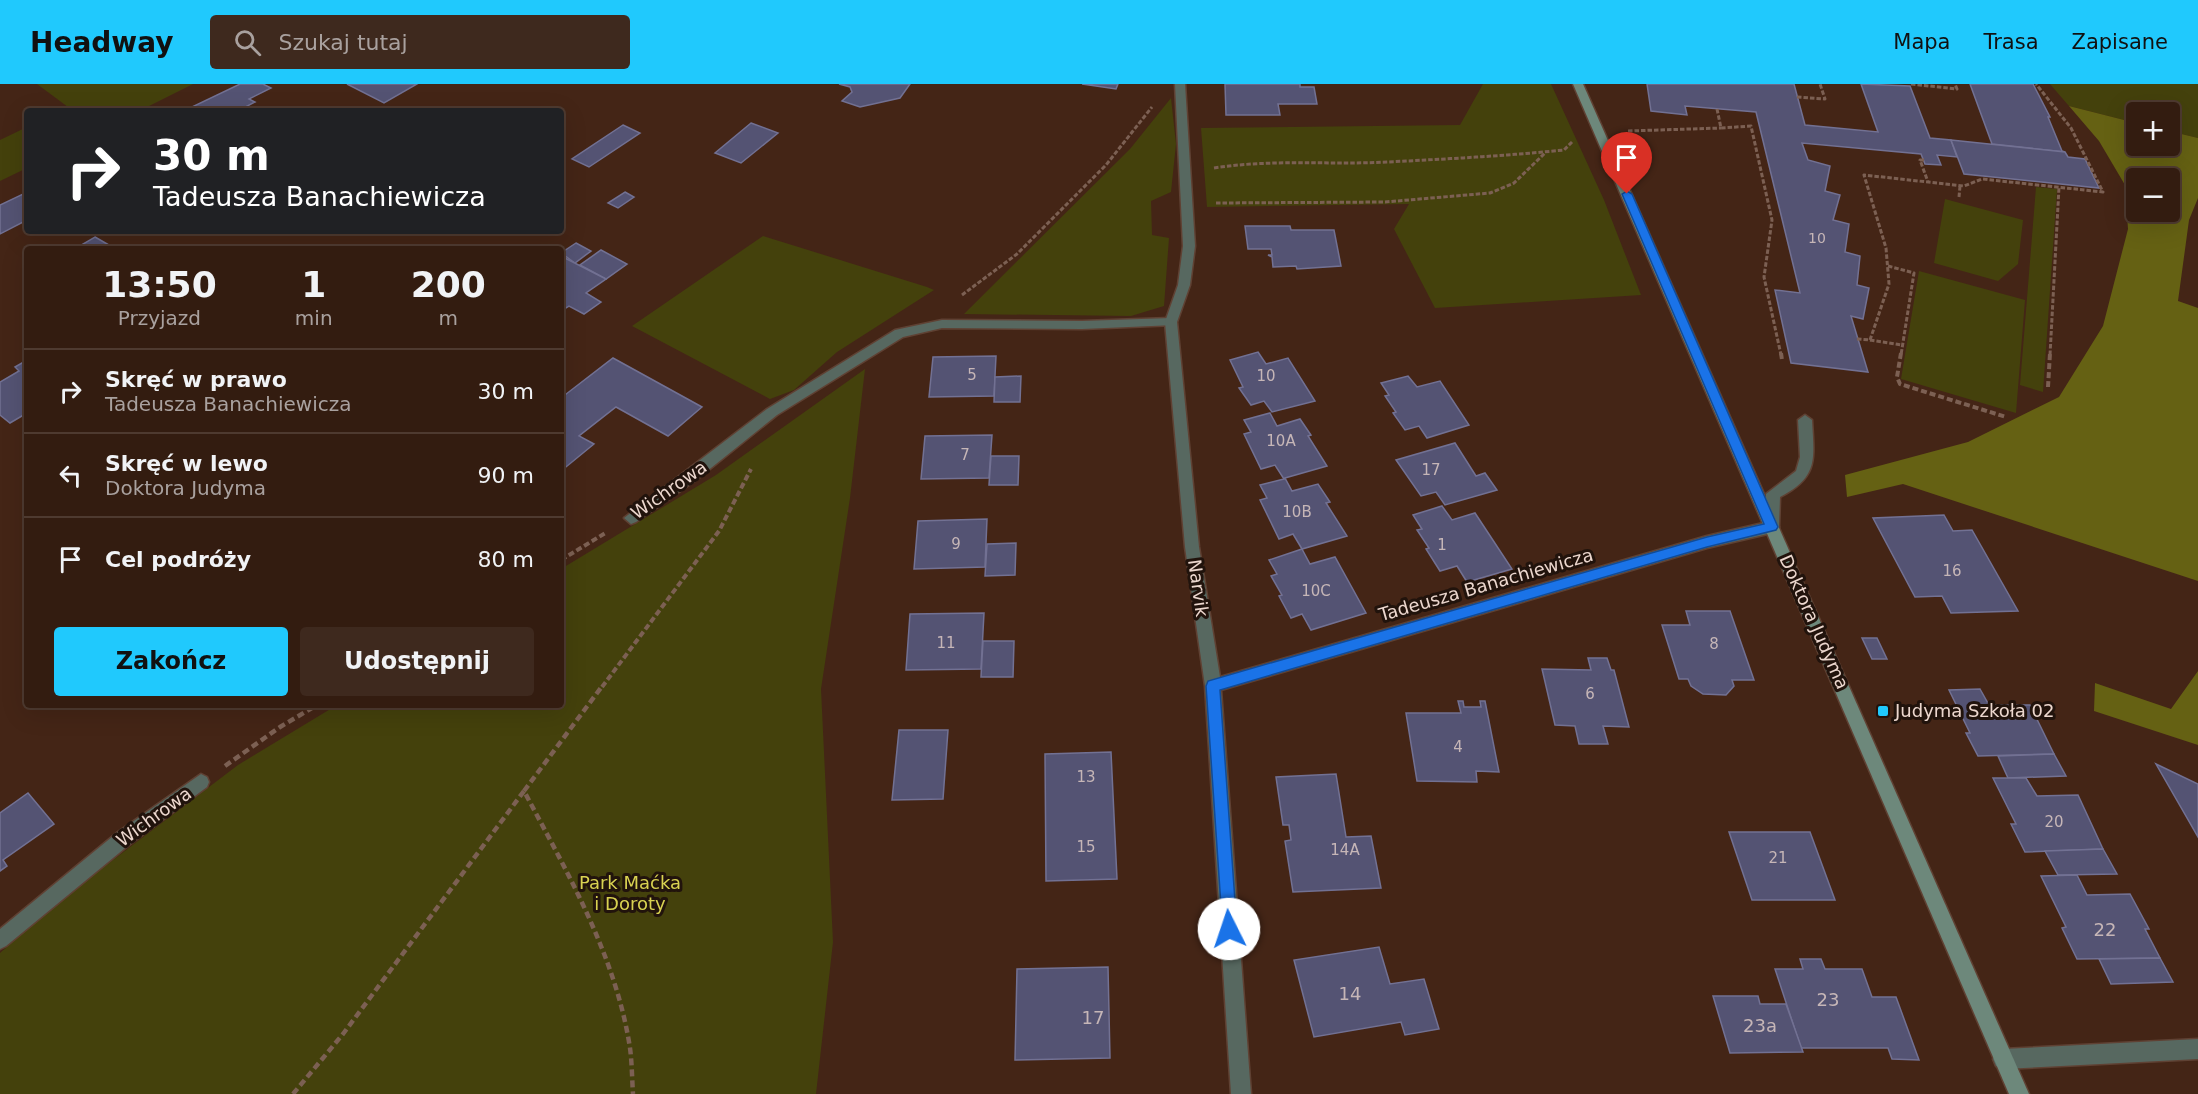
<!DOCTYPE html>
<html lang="pl">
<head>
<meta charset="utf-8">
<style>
  :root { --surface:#331c10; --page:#3e291e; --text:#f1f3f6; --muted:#a9a19f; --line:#4e3a30; --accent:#20c9fd }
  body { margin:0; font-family:"DejaVu Sans",sans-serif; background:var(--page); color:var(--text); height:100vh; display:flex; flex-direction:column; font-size:22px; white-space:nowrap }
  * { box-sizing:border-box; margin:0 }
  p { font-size:20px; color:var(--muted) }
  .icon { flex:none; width:33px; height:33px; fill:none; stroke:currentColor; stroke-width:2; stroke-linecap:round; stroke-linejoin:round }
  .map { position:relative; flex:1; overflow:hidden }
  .details { position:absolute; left:24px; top:162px; width:540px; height:462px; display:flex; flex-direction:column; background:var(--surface); border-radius:6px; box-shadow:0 6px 24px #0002,0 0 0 2px var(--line) }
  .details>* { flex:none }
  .top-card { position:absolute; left:24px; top:24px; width:540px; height:126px; border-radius:6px; box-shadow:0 6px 24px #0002,0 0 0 2px var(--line); background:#202124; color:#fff; overflow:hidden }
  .buttons { position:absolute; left:2126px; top:18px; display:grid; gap:12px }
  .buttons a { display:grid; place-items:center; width:54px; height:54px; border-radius:6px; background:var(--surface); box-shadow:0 6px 24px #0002,0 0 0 2px var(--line); font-size:30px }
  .pin { position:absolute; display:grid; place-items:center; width:51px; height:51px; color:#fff; margin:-62px -26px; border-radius:50% 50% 50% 0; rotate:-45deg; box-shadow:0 0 6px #0007 }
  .pin .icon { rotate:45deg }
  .me { position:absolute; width:66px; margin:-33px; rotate:356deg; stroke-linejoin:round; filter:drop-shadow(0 0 4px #0008) }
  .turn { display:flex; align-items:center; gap:21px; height:126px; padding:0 30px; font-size:27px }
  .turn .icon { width:78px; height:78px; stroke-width:2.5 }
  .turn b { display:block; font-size:42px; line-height:51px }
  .eta { display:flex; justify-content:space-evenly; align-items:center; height:102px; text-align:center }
  .eta b { font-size:36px; font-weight:600; line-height:42px }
  .primary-button { display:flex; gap:12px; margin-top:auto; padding:12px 30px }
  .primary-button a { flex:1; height:69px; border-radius:6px; background:var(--accent); color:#111; font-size:24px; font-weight:600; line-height:69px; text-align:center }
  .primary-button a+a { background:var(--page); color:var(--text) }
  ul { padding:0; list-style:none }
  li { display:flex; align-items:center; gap:18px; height:84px; padding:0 30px; border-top:2px solid var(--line) }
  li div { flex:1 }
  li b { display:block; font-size:22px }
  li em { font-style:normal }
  header { display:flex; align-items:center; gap:36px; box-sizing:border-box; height:84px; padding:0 30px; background:var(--accent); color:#111 }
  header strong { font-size:28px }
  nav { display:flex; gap:33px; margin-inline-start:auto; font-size:21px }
  .search { width:420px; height:54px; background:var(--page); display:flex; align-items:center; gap:15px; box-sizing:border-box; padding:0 21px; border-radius:6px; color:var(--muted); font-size:22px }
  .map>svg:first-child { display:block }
</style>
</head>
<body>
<header>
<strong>Headway</strong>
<div class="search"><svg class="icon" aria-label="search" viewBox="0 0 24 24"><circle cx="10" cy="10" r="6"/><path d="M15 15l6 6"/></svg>Szukaj tutaj</div>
<nav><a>Mapa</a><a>Trasa</a><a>Zapisane</a></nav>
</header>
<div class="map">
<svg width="2198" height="1010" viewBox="0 0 2198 1010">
  <rect width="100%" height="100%" fill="#442516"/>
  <g fill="#44410c">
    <path d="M 37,0 L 193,0 L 139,27 L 61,27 L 68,23 Z"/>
    <path d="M 1483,0 L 1551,0 L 1604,116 L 1641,211 L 1435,224 L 1394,145 L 1409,120 L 1207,123 L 1201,44 L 1460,41 Z"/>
    <path d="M 2050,0 L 2198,0 L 2198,54 L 2169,47 L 2169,28 L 2136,28 L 2136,39 L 2069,22 Z"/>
    <path d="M 1171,14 L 1176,60 L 1171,108 L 1151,117 L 1152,151 L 1169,154 L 1164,222 L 1131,232 L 964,230 L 1130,65 Z"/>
    <path d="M 27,43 L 27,84 L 0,97 L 0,56 Z"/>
    <path d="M 2036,103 L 2057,105 L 2043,308 L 2020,301 Z"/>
    <path d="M 1945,115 L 2023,136 L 2018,180 L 1998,197 L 1934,179 Z"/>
    <path d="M 763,152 L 927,203 L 934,206 L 837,268 L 794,306 L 770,315 L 632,242 Z"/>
    <path d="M 1919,187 L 2025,216 L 2016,329 L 1901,295 Z"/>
    <path d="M 865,285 L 850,414 L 821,605 L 833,858 L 816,1010 L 0,1010 L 0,869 L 59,817 L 238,681 L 337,621 L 561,621 L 561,485 L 716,391 Z"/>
  </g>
  <g fill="#656113" fill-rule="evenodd">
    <path d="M 2069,22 L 2136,39 L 2136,62 L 2169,62 L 2169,47 L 2198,54 L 2198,114 L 2189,136 L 2178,217 L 2198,224 L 2198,497 L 1903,400 L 1847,413 L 1845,391 L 1968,358 L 2059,313 L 2103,242 L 2128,145 L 2125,101 L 2099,57 ZM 2136,94 L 2169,94 L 2169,128 L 2136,128 Z"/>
    <path d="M 2198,587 L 2198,661 L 2094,627 L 2095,599 L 2171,625 Z"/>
  </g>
  <g fill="#545373" stroke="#727193" stroke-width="1.5">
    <path d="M 240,0 L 263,0 L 271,4 L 249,15 L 255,18 L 238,27 L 203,27 L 194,22 Z"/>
    <path d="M 347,0 L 417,0 L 384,19 Z"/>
    <path d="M 839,0 L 910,0 L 900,14 L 860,23 L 842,17 L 852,8 L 850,3 Z"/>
    <path d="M 1082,0 L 1118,0 L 1116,5 Z"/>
    <path d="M 1225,0 L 1300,0 L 1300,3 L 1314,3 L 1317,20 L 1278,20 L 1280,31 L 1226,31 Z"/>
    <path d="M 1647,0 L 1794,0 L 1805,41 L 1878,48 L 1861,0 L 1910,2 L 1930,54 L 1951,56 L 1957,73 L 1937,71 L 1941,81 L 1925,80 L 1921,70 L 1802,59 L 1808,76 L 1830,82 L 1825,107 L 1840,111 L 1833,136 L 1849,140 L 1845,168 L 1860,172 L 1857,201 L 1869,204 L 1863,235 L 1851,232 L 1868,288 L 1791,279 L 1775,206 L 1800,209 L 1756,28 L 1685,22 L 1687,31 L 1651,27 Z"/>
    <path d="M 1970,0 L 2033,0 L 2050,33 L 2048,33 L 2062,67 L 2065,68 L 1992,60 Z"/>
    <path d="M 751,39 L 778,49 L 741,79 L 715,69 Z"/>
    <path d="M 623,41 L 640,49 L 589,83 L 572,75 Z"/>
    <path d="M 1951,56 L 2065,68 L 2068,73 L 2085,75 L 2099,104 L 1964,90 Z"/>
    <path d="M 625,108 L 634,113 L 618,124 L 608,119 Z"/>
    <path d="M 23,110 L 27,113 L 27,136 L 0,150 L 0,121 Z"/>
    <path d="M 1245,142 L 1290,142 L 1291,146 L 1334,146 L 1341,182 L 1297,185 L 1296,182 L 1273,183 L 1272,173 L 1268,171 L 1272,171 L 1271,165 L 1248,165 Z"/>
    <path d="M 95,153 L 109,161 L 102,165 L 76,164 Z"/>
    <path d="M 576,159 L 591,167 L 575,179 L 561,169 Z"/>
    <path d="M 601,166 L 627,180 L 606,195 L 580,181 Z"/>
    <path d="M 561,172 L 606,195 L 586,209 L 601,218 L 584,230 L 569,222 L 561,227 Z"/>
    <path d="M 1258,268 L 1266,280 L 1288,274 L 1315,317 L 1272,328 L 1264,317 L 1251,321 L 1239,304 L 1243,303 L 1230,276 Z"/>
    <path d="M 996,272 L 994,312 L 929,313 L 933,273 Z"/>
    <path d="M 613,274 L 702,323 L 668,352 L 616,323 L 579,352 L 594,360 L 561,387 L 561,314 Z"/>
    <path d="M 27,276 L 27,329 L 10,339 L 0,331 L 0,298 L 19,287 L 15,283 Z"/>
    <path d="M 1021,292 L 1020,318 L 994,318 L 995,293 Z"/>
    <path d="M 1408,292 L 1417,303 L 1440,297 L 1469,341 L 1427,354 L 1419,342 L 1405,346 L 1393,329 L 1396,328 L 1385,312 L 1389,311 L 1381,299 Z"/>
    <path d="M 1270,329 L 1277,342 L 1300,335 L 1311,351 L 1308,352 L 1327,382 L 1285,394 L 1292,407 L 1318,400 L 1330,418 L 1326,419 L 1347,452 L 1302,465 L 1293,450 L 1279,455 L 1260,416 L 1267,414 L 1260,401 L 1284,395 L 1275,381 L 1261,385 L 1244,350 L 1251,348 L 1244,336 Z"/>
    <path d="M 992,351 L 989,394 L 921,395 L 925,352 Z"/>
    <path d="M 1455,359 L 1476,392 L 1485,389 L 1497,406 L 1445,421 L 1436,408 L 1421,412 L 1396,376 Z"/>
    <path d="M 991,372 L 1019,372 L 1018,401 L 989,401 Z"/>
    <path d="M 1442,422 L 1452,436 L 1475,429 L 1512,485 L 1467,498 L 1457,482 L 1440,487 L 1426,465 L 1429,464 L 1417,446 L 1422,445 L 1413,431 Z"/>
    <path d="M 1944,431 L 1953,447 L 1972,446 L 2018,527 L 1951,529 L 1942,512 L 1915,513 L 1873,434 Z"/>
    <path d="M 987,435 L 985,483 L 914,485 L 918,437 Z"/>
    <path d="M 1016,459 L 1015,491 L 985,492 L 987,460 Z"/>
    <path d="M 1302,465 L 1310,480 L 1335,473 L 1366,529 L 1311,546 L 1302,530 L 1291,534 L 1279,512 L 1282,511 L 1271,492 L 1277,490 L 1269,476 Z"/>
    <path d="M 1686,527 L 1730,527 L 1754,596 L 1732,596 L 1734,602 L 1726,611 L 1703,610 L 1691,602 L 1688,595 L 1679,595 L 1662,541 L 1690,541 Z"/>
    <path d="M 984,529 L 981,585 L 906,586 L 910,530 Z"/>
    <path d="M 1862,554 L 1877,554 L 1887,575 L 1872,575 Z"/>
    <path d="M 983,557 L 1014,557 L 1013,593 L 981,593 Z"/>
    <path d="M 1588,574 L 1607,574 L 1611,586 L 1614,586 L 1629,643 L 1603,642 L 1608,660 L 1579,660 L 1575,642 L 1555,641 L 1542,585 L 1591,586 Z"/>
    <path d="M 1980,605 L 1989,621 L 2030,621 L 2054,670 L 1978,672 L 1966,649 L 1970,649 L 1949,606 Z"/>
    <path d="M 1458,617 L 1463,617 L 1464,623 L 1481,623 L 1480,617 L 1485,617 L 1499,688 L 1476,687 L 1477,698 L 1417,697 L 1406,629 L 1461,629 Z"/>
    <path d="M 899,646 L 948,646 L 943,715 L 892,716 Z"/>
    <path d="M 1111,668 L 1117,795 L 1046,797 L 1045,670 Z"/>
    <path d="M 2054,670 L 2066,692 L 2008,694 L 1998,672 Z"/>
    <path d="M 2156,680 L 2198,700 L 2198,753 Z"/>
    <path d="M 1336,690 L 1346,753 L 1371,752 L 1381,804 L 1293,808 L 1285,757 L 1291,756 L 1289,741 L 1283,741 L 1276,693 Z"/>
    <path d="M 1993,694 L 2026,694 L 2037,712 L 2078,711 L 2103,765 L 2025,768 L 2011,740 L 2016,740 Z"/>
    <path d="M 28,709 L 54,740 L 3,776 L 7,782 L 0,787 L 0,729 Z"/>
    <path d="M 1729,748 L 1810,748 L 1835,816 L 1752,816 Z"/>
    <path d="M 2103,765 L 2117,790 L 2058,791 L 2045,767 Z"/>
    <path d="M 2077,791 L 2087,811 L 2130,810 L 2149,845 L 2145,845 L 2160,874 L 2077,875 L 2062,844 L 2066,843 L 2041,792 Z"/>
    <path d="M 1379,863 L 1390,900 L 1424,895 L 1439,945 L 1405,951 L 1401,938 L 1314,953 L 1294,876 Z"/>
    <path d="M 2160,874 L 2173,898 L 2111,900 L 2099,875 Z"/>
    <path d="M 1800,875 L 1821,875 L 1825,885 L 1862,885 L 1872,913 L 1896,913 L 1919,976 L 1892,975 L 1888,964 L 1801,964 L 1775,885 L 1803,885 Z"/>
    <path d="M 1108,883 L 1110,974 L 1015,976 L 1017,885 Z"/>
    <path d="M 1713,912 L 1758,912 L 1760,920 L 1786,920 L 1803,968 L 1730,969 Z"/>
  </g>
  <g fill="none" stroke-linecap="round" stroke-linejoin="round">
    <defs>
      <g id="lane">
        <path d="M 1171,234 L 1175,235 L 1175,241 L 1082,245 L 942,244 L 903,253 L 777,331 L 696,396 L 636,438 L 631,440 L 624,434 L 767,325 L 895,246 L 942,236 L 1082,237 Z"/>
        <path d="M 1805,331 L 1812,336 C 1814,375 1819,393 1780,413 L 1779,443 L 1772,449 L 1765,443 L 1766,410 L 1796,387 L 1800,373 L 1798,336 Z"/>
        <path d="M 2198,955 L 2198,975 L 2003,985 L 1996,982 L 1993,975 L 1996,968 L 2003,965 Z"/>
      </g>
      <g id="street">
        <path d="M 1175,0 L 1185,0 L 1195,162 L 1190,201 L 1177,238 L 1199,463 L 1220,593 L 1707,452 L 1772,437 L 1779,443 L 1772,449 L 1707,464 L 1221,606 L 1251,1010 L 1231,1010 L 1205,602 L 1185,463 L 1165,238 L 1178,201 L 1183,162 Z"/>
        <path d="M 201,690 L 207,693 L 209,698 L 207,703 L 130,760 L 6,862 L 0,865 L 0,845 L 118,748 Z"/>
      </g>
      <path id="secondary" d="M 1573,0 L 1583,0 L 2029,1010 L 2009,1010 Z"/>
    </defs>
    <use href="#lane" stroke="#5f4133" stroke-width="3"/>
    <use href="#street" stroke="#5f4133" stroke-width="3"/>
    <use href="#secondary" stroke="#5f4133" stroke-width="3"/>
    <g stroke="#7c6053" stroke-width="3" stroke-dasharray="4.5 2" stroke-linecap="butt">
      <path d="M 1911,0 L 1957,5 L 1955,0"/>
      <path d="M 1797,13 L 1825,15 L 1820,0"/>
      <path d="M 1717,25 L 1721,44 L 1751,42 L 1772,136 L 1764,193 L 1781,271"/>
      <path d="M 1628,47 L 1721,44"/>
      <path d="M 1924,76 L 1920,76 L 1928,98"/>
      <path d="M 1214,84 C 1272,75 1329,81 1387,78 C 1446,75 1505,72 1564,66 L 1573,57"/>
      <path d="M 1959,113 L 1960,102"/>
      <path d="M 1216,119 L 1385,118 L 1490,109 L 1514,99 L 1545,69"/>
      <path d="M 1888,182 L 1914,189 L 1901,271"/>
      <path d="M 962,211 L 1017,170 L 1106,81 L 1152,23"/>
      <path d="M 1857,255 L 1870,256 L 1889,200 L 1886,164 L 1864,91 L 1964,102 L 1982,95 L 2103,108 L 2071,44 L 2036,0"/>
      <path d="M 1870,256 L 1902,261"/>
      <path d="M 2050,271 L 2059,103"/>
    </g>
    <g stroke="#7c6053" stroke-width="4" stroke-dasharray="6 3" stroke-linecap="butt">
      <path d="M 1781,269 L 1782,276"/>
      <path d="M 1901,269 L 1897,293 L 1900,300 L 2006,333"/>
      <path d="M 2048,303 L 2050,269"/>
      <path d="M 561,476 L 607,448"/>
      <path d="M 602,603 L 719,447 L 751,385"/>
    </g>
    <g stroke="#7c6053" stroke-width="4.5" stroke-dasharray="7 4" stroke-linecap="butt">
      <path d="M 225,682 L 280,643 L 317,621"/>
      <path d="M 524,707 L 603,601"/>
      <path d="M 293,1010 L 343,950 L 524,707 C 567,788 616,872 630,964 C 632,979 632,995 633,1010"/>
    </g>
    <use href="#lane" fill="#576860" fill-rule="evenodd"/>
    <use href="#street" fill="#576860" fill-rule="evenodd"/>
    <use href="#secondary" fill="#6d887b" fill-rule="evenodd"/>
  </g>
  <path fill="#1a73e8" stroke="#114b97" stroke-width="1.5" d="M 1627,107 L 1632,110 L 1778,443 L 1776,446 L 1707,463 L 1220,606 L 1237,845 L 1234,851 L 1229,853 L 1223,851 L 1206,602 L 1208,597 L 1707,453 L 1764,440 L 1622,110 Z"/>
  <rect fill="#20c9fd" stroke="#21130c" stroke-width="2" x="1877" y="621" width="12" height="12" rx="3"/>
  <g text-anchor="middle" stroke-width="6" stroke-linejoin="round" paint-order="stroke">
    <g font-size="14" fill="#c6b6b7">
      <text x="1817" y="159">10</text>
    </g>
    <g font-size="15" fill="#c6b6b7">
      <text x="972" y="296">5</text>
      <text x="1266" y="297">10</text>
      <text x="1281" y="362">10A</text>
      <text x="965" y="376">7</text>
      <text x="1431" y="391">17</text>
      <text x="1297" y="433">10B</text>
      <text x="956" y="465">9</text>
      <text x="1442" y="466">1</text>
      <text x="1952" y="492">16</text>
      <text x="1316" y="512">10C</text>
      <text x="946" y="564">11</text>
      <text x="1714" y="565">8</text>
      <text x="1590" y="615">6</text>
      <text x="1458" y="668">4</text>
      <text x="1086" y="698">13</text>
      <text x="2054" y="743">20</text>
      <text x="1086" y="768">15</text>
      <text x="1345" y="771">14A</text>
      <text x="1778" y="779">21</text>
    </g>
    <g font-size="18" fill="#ecd7ce" stroke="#21130c">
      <text transform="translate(669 406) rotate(-35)" y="6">Wichrowa</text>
      <text transform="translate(1486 501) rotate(-16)" y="6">Tadeusza Banachiewicza</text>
      <text transform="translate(1198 504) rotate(82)" y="6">Narvik</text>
      <text transform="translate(1814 538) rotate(66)" y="6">Doktora Judyma</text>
      <text transform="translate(154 733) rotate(-36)" y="6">Wichrowa</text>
    </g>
    <g font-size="18" fill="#ecd7ce" stroke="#21130c" text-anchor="start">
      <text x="1895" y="633">Judyma Szkoła 02</text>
    </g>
    <g font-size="18" fill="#d9d251" stroke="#21130c">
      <text x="630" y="805">Park Maćka<tspan x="630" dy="21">i Doroty</tspan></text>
    </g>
    <g font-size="18" fill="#c6b6b7">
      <text x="2105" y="852">22</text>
      <text x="1350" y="916">14</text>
      <text x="1828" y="922">23</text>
      <text x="1093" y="940">17</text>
      <text x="1760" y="948">23a</text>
    </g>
  </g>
</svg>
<div class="buttons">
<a>+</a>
<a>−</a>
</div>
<div class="pin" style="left:1627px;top:110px;background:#d93025"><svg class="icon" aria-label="arrive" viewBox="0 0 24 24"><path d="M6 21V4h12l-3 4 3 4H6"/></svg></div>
<svg class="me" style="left:1229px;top:845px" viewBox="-20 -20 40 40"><circle r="19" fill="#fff"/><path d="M0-13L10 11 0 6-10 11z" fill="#1a73e8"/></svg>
<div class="top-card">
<div class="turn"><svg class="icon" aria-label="right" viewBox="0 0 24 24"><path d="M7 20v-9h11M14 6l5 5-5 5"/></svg><div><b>30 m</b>Tadeusza Banachiewicza</div></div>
</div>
<section class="details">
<div class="eta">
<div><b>13:50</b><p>Przyjazd</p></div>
<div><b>1</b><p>min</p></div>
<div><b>200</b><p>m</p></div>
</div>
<ul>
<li><svg class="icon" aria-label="right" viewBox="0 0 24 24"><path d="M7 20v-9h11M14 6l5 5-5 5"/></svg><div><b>Skręć w prawo</b><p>Tadeusza Banachiewicza</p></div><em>30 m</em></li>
<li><svg class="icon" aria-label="left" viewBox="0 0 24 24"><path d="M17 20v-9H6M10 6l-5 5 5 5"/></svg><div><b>Skręć w lewo</b><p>Doktora Judyma</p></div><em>90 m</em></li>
<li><svg class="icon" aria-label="arrive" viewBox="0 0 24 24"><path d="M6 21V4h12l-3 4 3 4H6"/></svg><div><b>Cel podróży</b></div><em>80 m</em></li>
</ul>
<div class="primary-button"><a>Zakończ</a><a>Udostępnij</a></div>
</section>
</div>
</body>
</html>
